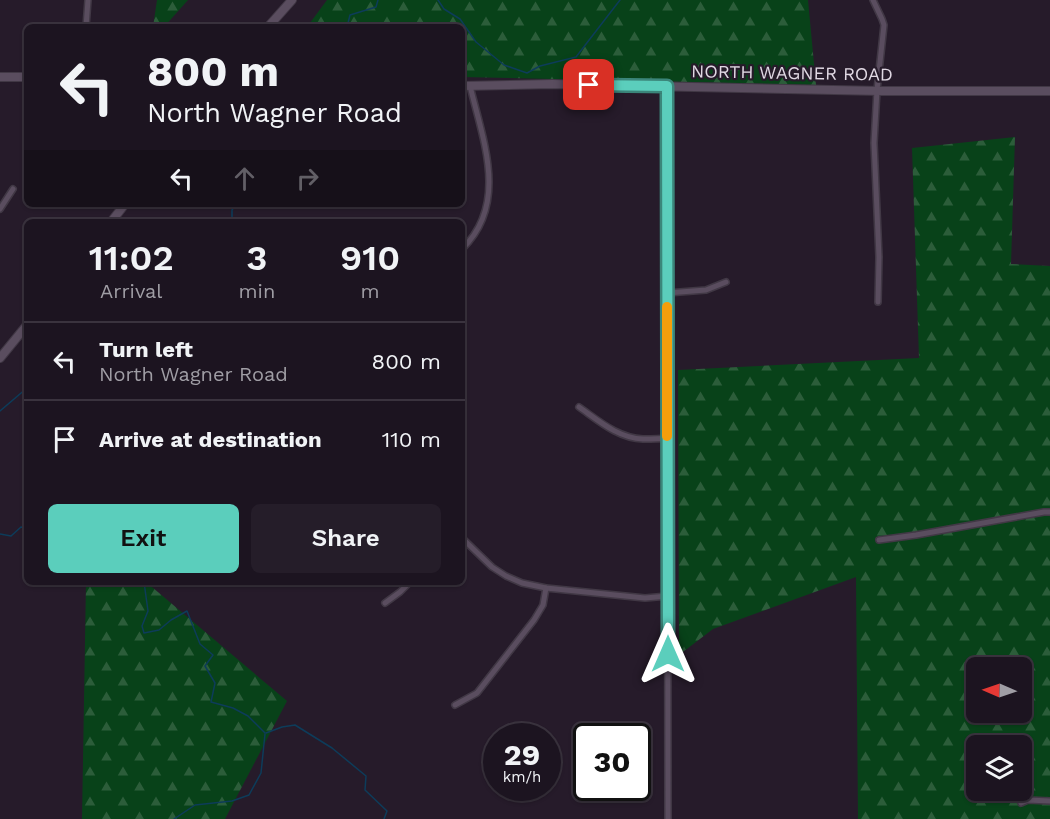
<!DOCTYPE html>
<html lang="en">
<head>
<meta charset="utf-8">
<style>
  :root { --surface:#1c1420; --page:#251d29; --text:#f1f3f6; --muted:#a09ea5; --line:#3a333e; --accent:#5bcebc }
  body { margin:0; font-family:"Work Sans",sans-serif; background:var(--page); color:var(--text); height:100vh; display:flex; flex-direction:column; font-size:22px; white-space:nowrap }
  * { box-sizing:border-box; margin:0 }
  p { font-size:20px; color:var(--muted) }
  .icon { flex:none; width:33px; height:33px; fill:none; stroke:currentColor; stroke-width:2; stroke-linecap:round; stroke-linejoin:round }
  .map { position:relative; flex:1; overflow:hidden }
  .drawer { position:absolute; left:24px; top:219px; width:441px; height:366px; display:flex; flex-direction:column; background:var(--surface); border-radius:9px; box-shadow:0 2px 4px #0004,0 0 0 2px var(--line) }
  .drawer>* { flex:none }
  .hud { position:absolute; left:24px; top:24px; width:441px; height:183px; border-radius:9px; box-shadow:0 2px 4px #0004,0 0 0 2px var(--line); background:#1c1420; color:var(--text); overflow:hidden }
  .needle { width:39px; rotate:272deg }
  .tools { position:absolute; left:966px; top:657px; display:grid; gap:12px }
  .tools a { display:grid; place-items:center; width:66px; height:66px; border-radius:9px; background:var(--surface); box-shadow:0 2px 4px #0004,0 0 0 2px var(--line); font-size:30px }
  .speed { position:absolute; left:483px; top:723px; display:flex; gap:12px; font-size:30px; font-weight:700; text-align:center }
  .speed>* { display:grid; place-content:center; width:78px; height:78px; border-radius:50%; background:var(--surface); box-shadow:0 2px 4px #0004,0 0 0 2px var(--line); line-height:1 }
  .speed small { font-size:15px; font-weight:400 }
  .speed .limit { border:3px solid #111; border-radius:9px; background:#fff; color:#111 }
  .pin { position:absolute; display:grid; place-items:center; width:51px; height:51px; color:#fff; margin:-26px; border-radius:12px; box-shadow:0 3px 9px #0006 }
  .me { position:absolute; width:66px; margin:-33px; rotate:0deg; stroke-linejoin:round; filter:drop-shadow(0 0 4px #0008) }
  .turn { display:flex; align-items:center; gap:21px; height:126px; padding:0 24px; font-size:27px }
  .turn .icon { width:78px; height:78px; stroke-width:2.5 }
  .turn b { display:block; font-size:42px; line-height:51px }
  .lanes { display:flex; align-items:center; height:57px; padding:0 24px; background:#0003; justify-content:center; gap:30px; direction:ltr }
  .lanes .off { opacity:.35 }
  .eta { display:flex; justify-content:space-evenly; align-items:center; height:102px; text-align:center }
  .eta b { font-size:36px; font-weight:600; line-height:42px }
  .cta { display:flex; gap:12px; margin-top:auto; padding:12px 24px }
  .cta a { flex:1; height:69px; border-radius:9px; background:var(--accent); color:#111; font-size:24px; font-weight:600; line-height:69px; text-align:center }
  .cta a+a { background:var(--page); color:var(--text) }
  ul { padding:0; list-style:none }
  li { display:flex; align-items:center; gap:18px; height:78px; padding:0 24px; border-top:2px solid var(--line) }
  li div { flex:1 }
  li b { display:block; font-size:22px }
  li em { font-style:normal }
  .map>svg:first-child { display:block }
</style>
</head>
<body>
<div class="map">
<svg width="1050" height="819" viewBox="0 0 1050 819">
  <defs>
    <pattern id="forest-firs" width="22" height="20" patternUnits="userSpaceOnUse" patternTransform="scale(1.5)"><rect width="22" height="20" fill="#084219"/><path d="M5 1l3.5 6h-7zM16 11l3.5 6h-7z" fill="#2c5d3a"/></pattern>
  </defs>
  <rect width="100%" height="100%" fill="#261b2a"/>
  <g fill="url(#forest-firs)" fill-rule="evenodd">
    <path d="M 157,0 L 188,0 L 164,27 L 153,27 Z"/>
    <path d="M 327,0 L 808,0 L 816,85 L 462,77 L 462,27 L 307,27 Z"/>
    <path d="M 1015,137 L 1011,264 L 1050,266 L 1050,819 L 858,819 L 856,577 L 713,629 L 679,655 L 678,370 L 919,358 L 912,148 ZM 976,668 L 1022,668 L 1022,712 L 976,712 ZM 976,746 L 1022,746 L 1022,790 L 976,790 Z"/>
    <path d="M 86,582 L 146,582 L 287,701 L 225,819 L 82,819 Z"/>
  </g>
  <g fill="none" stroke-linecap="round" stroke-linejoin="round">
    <g stroke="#0d3c5a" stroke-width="1.5">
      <path d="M 438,0 L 444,9 L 460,19 L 476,42 L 504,65 L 527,73 L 540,66 L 576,57 L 620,0"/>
      <path d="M 347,27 L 350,15 L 376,7 L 378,0"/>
      <path d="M 232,222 L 232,210 L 236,204"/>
      <path d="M 0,411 L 27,388"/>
      <path d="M 0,534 L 11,536 L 21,527 L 27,528"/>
      <path d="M 144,582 L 148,611 L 142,626 L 144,633 L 159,630 L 171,620 L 187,611 L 200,644 L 213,655 L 205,666 L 215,683 L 211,702 L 233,708 L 248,716 L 265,733"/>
      <path d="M 266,733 L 282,727 L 295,725 L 332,748 L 366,776 L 365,790 L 387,811 L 384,819"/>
      <path d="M 174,819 L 195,805 L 232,801 L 249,795 L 261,773 L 265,734"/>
    </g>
    <defs>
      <g id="street">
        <path d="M 873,0 L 882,19 L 884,25 L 877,90 L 874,143 L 879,257 L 878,302"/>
        <path d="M 86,27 L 88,0"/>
        <path d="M 667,86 L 668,819"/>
        <path d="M 0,209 L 13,189"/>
        <path d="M 462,249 C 509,204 483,140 470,86"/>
        <path d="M 667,293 L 706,290 L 726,282"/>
        <path d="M 579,407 C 599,421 618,438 643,439 C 651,439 659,439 667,438"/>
        <path d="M 462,538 L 492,567 L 506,576 L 522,583 L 546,588 L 645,598 L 668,596"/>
        <path d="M 879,540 L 916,535 L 1044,512 L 1050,512"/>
        <path d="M 385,603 L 400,592 L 410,582"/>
        <path d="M 455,705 L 477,693 L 534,620 L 543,605 L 546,588"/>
        <path d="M 1021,803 L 1028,800 L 1050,801"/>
      </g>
      <g id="secondary">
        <path d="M 268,27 L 292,0"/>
        <path d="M 0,77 L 27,77"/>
        <path d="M 462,86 L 552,84 L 881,91 L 1050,91"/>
        <path d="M 111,222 L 125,204"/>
        <path d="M 0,358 L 27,325"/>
      </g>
    </defs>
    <use href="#street" stroke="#413845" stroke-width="8"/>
    <use href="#secondary" stroke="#413845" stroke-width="10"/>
    <use href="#street" stroke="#5a4d5f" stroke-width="5"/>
    <use href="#secondary" stroke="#5a4d5f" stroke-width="8"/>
  </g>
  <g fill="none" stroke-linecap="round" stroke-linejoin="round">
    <defs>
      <path id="route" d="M 589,85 L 667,86 L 668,654"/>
    </defs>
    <use href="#route" stroke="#3b867a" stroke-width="15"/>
    <use href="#route" stroke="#5bcebc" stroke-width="10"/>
    <path stroke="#f59e0b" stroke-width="10" d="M 667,436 L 667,307"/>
  </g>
  <g text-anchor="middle" stroke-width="4.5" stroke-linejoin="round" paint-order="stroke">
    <g font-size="18" fill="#e1d9e4" stroke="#261b2a">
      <text transform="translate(792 73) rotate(1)" y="6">NORTH WAGNER ROAD</text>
    </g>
  </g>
</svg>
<div class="tools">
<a><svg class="needle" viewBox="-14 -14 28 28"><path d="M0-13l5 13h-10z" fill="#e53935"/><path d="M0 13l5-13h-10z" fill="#a09ea5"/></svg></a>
<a><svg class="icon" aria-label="layers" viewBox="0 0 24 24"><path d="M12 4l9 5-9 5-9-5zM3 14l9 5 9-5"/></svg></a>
</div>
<div class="speed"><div>29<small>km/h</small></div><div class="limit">30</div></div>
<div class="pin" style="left:589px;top:85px;background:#d93025"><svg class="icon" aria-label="arrive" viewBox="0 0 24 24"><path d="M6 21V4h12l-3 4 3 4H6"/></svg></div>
<svg class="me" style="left:668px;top:654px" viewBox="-20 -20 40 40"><path d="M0-17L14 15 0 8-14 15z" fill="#5bcebc" stroke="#fff" stroke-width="4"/></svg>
<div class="hud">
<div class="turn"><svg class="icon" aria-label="left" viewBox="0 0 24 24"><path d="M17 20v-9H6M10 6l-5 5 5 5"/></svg><div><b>800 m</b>North Wagner Road</div></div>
<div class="lanes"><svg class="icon" aria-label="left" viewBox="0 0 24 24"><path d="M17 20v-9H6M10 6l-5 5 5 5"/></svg><svg class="icon off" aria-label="ahead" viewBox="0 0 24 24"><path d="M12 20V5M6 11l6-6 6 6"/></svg><svg class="icon off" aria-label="right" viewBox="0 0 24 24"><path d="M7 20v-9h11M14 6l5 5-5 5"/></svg></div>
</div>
<section class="drawer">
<div class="eta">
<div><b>11:02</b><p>Arrival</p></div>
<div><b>3</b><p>min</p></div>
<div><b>910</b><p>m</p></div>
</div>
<ul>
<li><svg class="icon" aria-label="left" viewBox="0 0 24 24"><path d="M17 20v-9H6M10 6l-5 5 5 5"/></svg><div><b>Turn left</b><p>North Wagner Road</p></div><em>800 m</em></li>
<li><svg class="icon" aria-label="arrive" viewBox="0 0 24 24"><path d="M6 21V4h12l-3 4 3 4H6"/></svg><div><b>Arrive at destination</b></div><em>110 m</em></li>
</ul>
<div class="cta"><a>Exit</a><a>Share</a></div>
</section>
</div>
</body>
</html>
